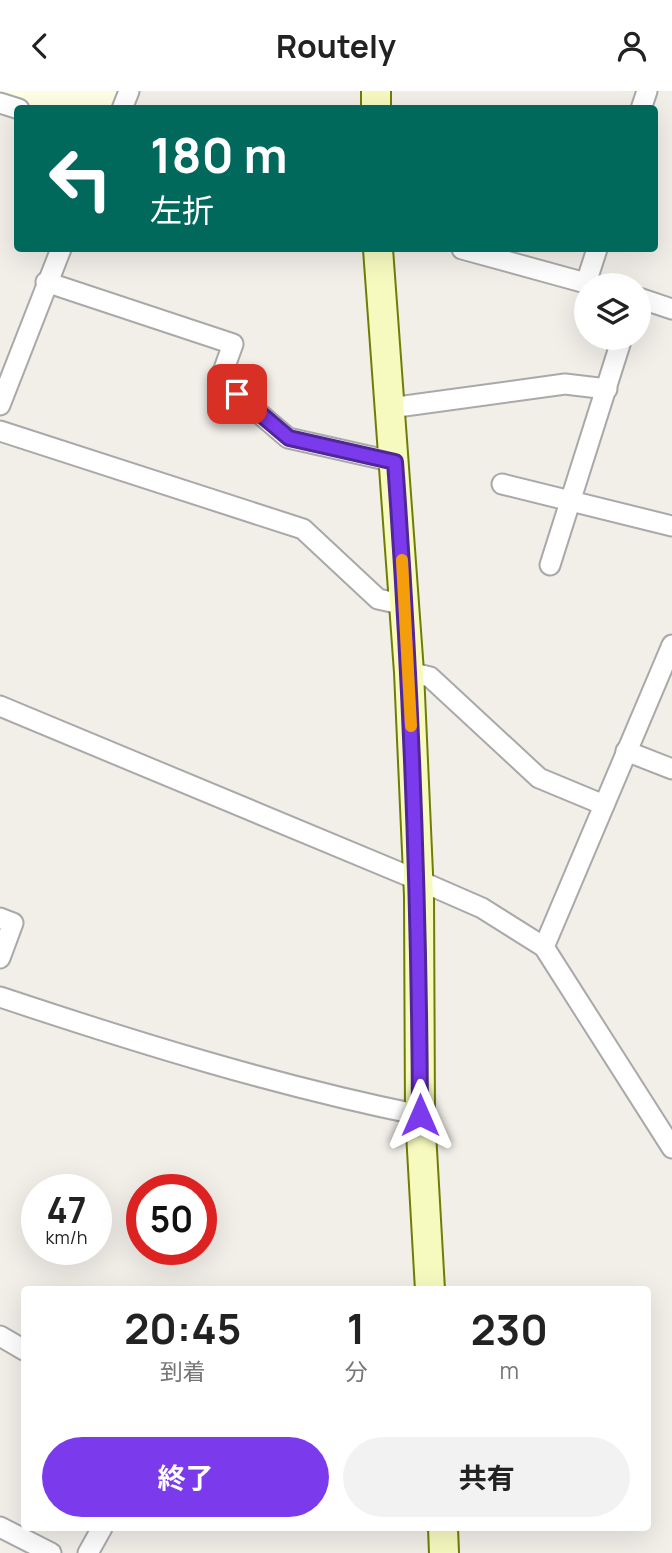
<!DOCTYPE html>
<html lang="ja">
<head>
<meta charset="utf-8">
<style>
  :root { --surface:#fff; --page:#f2f2f2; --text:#222; --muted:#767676; --accent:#7c3aed }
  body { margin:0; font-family:Manrope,"Noto Sans JP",sans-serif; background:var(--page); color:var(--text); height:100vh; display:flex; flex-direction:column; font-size:26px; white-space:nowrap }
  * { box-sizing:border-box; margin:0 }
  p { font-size:23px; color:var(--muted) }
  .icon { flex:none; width:38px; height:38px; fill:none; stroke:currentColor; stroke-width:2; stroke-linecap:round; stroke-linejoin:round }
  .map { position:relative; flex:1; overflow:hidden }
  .details { position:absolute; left:21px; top:1195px; width:630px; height:245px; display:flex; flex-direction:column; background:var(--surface); border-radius:7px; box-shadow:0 7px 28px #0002 }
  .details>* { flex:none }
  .guide { position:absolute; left:14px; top:14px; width:644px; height:147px; border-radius:7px; box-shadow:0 7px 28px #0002; background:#00695c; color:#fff; overflow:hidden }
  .tools { position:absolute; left:574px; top:182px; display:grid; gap:14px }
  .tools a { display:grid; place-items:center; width:77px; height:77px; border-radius:50%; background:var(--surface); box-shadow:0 7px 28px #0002; font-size:35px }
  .speed { position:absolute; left:21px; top:1083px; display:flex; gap:14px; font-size:35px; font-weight:700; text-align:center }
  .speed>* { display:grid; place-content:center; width:91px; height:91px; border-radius:50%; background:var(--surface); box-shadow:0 7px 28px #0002; line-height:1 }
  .speed small { font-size:18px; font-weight:400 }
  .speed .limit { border:10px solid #d22; background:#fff; color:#111 }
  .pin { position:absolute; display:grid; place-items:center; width:60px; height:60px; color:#fff; margin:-30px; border-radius:14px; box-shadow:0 4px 10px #0006 }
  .me { position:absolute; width:77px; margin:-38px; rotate:0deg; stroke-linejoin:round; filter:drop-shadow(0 0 5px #0008) }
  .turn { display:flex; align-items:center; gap:24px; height:147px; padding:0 21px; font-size:32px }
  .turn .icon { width:91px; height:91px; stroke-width:2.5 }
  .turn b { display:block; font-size:49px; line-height:60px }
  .eta { display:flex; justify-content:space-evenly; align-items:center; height:119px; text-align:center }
  .eta b { font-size:42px; font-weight:700; line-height:49px }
  .button { display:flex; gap:14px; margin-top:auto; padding:14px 21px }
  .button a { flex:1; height:80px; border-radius:42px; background:var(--accent); color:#fff; font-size:28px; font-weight:700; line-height:80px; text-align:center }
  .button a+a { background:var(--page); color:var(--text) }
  header { display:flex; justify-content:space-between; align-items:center; height:91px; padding:0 21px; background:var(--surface); font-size:32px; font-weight:700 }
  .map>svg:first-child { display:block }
</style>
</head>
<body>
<header><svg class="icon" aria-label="back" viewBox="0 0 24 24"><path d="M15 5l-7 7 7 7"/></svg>Routely<svg class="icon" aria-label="person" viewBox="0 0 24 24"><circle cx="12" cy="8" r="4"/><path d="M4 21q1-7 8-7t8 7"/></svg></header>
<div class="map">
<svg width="672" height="1462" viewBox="0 0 672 1462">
  <rect width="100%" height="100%" fill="#f2efe9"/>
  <path fill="#ffffe5" d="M 0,0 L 121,0 L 118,17 L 37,17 L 0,8 Z"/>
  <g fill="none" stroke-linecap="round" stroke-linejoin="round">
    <defs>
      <g id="street">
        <path d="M 0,12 L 19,18"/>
        <path d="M 122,18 L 129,0"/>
        <path d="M 641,18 L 647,0"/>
        <path d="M 462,158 L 593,194"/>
        <path d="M 46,191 L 233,253 L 220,289 L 288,347 L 395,371"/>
        <path d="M 586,192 L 597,158"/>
        <path d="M 639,207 L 672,218"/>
        <path d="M 0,314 L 61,158"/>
        <path d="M 390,317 L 565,293 L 607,298"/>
        <path d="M 0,340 L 303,438 L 378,508 L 405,514"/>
        <path d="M 502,393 L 672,435"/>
        <path d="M 550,474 L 622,247"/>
        <path d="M 409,581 L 430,586 L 539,687 L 604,714"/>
        <path d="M 0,615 L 418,789 L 482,817 L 544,856 L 672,1057"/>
        <path d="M 626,660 L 672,678"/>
        <path d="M 0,827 L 13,832 L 0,867"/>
        <path d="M 544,856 L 672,554"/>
        <path d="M 0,906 C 138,952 277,995 420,1024"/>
        <path d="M 0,1245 L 24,1259"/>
        <path d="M 0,1436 L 51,1462"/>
        <path d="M 88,1462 L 102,1437"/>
      </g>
      <g id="secondary">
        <path d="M 376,0 L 376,18"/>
        <path d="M 378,158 L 409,581 L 419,805 L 420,1024 L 430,1199"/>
        <path d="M 443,1437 L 444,1462"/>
      </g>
    </defs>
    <use href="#street" stroke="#a9a9a9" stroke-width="23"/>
    <use href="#secondary" stroke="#707d05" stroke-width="32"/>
    <use href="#street" stroke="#fff" stroke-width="19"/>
    <use href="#secondary" stroke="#f7fabf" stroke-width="28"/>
  </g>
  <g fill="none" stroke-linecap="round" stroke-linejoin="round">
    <defs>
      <path id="route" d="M 237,303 L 289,347 L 395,371 C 411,589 419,806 420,1024"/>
    </defs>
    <use href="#route" stroke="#51269a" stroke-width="18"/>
    <use href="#route" stroke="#7c3aed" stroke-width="12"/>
    <path stroke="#f59e0b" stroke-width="12" d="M 402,469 L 411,635"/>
  </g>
</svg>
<div class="tools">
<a><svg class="icon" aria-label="layers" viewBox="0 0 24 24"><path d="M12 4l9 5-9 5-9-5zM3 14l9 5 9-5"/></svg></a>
</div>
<div class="speed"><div>47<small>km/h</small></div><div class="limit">50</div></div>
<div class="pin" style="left:237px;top:303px;background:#d93025"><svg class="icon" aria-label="arrive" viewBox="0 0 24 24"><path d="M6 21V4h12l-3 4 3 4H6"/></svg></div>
<svg class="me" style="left:420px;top:1024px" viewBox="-20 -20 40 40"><path d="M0-17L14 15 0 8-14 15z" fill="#7c3aed" stroke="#fff" stroke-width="4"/></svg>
<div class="guide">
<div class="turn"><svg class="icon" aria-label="left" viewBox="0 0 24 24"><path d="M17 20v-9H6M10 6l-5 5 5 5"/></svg><div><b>180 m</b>左折</div></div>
</div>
<section class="details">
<div class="eta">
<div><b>20:45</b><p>到着</p></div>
<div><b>1</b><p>分</p></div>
<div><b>230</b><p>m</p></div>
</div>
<div class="button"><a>終了</a><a>共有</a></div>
</section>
</div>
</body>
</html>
